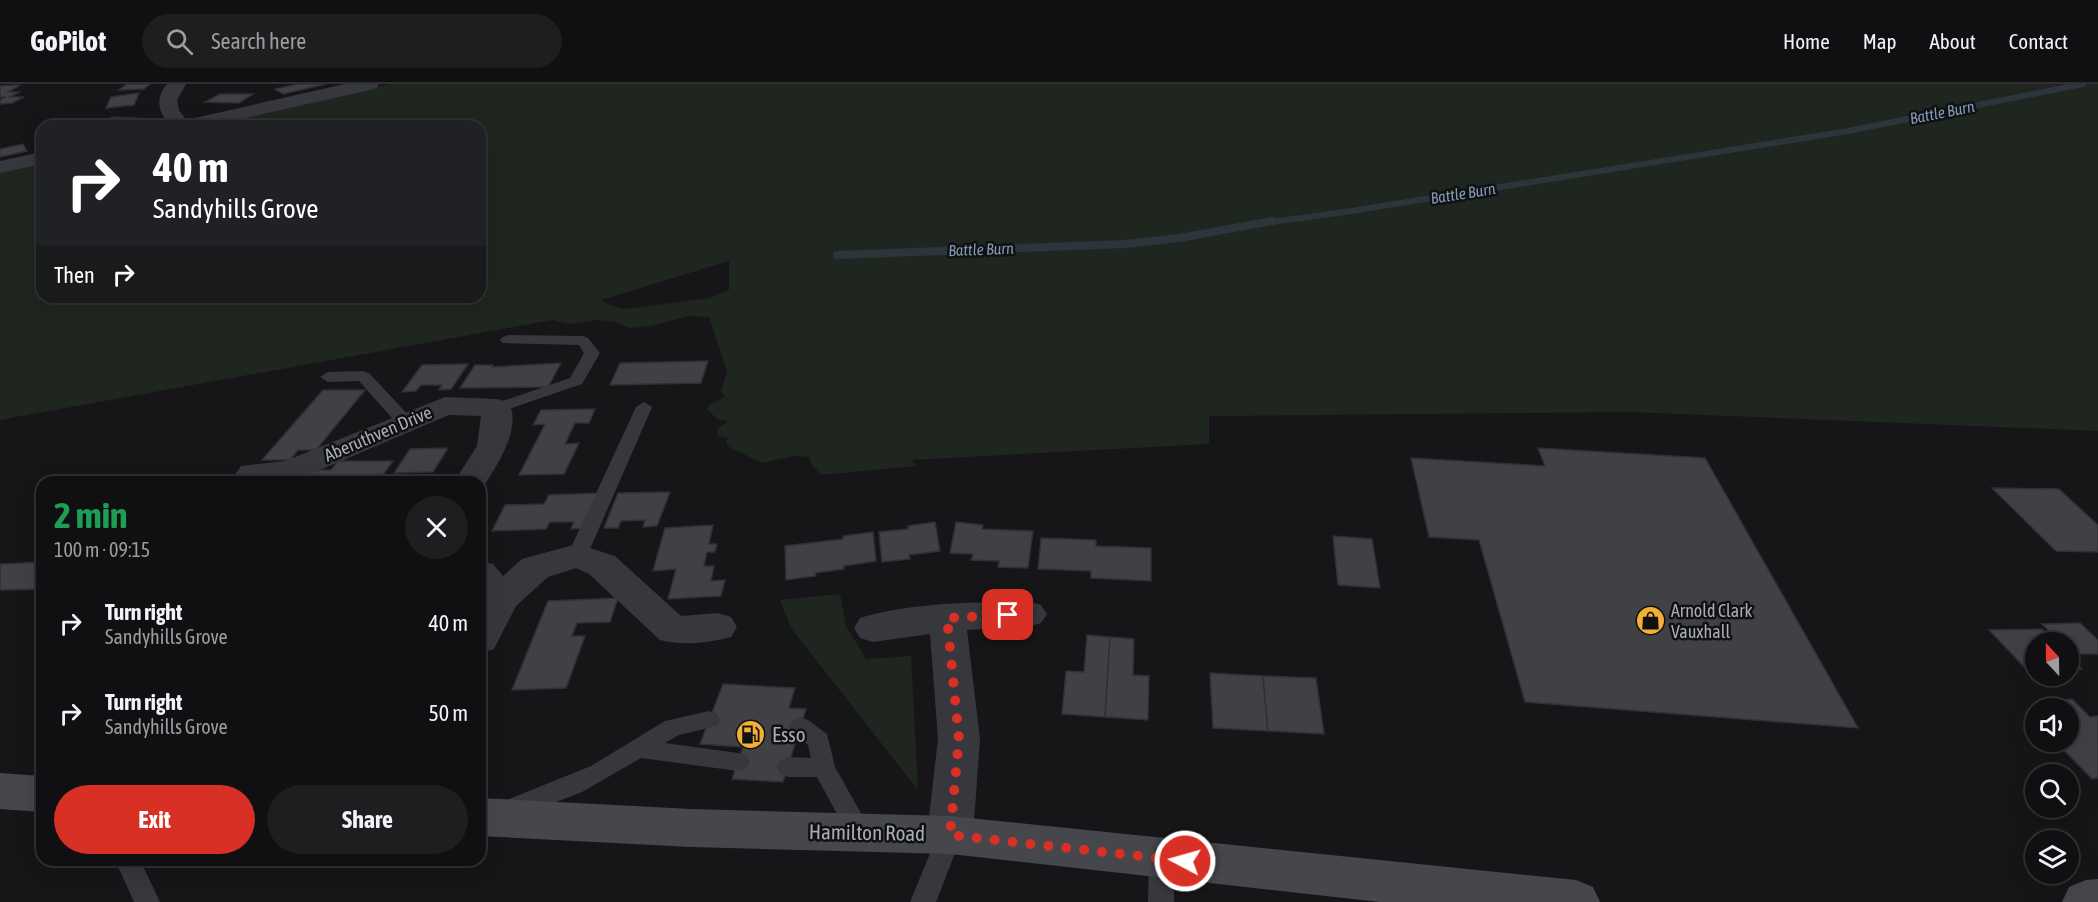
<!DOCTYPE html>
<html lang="en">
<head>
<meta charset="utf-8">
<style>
  :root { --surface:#101012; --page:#1e1e20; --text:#f1f3f6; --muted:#9c9d9f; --line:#303032; --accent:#d93025 }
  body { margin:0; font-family:"Asap Condensed",sans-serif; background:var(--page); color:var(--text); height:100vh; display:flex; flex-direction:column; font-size:22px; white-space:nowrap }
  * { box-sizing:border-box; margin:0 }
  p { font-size:20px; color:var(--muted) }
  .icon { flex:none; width:33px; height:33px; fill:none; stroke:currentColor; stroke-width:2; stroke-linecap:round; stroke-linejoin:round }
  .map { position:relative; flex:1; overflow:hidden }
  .panel { position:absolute; left:36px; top:392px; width:450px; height:390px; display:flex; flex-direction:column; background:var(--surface); border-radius:18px; box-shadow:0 6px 24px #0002,0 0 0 2px var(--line) }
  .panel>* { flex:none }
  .top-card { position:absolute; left:36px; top:36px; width:450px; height:183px; border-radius:18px; box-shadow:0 6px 24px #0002,0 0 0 2px var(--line); background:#202124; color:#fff; overflow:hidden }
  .needle { width:39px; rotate:338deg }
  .buttons { position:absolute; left:2025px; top:548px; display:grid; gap:12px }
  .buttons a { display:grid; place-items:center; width:54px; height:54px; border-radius:50%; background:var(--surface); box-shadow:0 6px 24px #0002,0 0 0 2px var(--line); font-size:30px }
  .pin { position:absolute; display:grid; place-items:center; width:51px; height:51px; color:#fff; margin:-26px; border-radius:12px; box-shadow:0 3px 9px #0006 }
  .me { position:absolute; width:66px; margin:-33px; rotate:276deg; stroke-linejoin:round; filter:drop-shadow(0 0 4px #0008) }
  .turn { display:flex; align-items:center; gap:21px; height:126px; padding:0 18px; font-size:27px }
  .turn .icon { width:78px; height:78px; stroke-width:2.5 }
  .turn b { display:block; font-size:42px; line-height:51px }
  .then { display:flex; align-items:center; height:57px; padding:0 18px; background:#0003; gap:12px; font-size:22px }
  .round { display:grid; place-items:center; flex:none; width:63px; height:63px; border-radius:32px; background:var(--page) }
  .headline { display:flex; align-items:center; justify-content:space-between; height:102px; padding:0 18px }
  h1 { font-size:36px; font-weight:700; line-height:45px; color:#1e9e55 }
  .button { display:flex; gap:12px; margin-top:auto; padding:12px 18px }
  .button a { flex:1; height:69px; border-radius:36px; background:var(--accent); color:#fff; font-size:24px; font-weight:700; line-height:69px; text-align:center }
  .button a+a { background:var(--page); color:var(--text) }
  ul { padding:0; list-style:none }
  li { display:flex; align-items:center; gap:18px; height:90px; padding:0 18px }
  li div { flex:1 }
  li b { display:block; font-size:22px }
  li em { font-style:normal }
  header { display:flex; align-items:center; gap:36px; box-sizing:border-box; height:84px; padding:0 30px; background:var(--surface); border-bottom:2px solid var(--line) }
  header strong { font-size:28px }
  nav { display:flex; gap:33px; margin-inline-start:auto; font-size:21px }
  .search { width:420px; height:54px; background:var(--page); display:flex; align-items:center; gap:15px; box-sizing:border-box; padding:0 21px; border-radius:33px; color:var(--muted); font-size:22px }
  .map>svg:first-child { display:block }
</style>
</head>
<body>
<header>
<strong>GoPilot</strong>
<div class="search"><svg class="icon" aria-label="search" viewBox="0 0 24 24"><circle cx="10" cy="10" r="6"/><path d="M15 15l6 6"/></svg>Search here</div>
<nav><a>Home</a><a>Map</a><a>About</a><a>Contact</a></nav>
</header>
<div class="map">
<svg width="2098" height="818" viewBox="0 0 2098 818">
  <rect width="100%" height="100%" fill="#161618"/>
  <g fill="#1e261f" fill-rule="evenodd">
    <path d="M 389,0 L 2098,0 L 2098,347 L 1629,328 L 1209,332 L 1209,360 L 911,376 L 916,382 L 821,391 L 811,380 L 809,373 L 794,372 L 762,379 L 729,363 L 726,359 L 728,354 L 718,352 L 717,346 L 728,337 L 717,335 L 707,325 L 709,321 L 725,313 L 721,307 L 727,287 L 709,233 L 689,232 L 651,242 L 630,244 L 616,238 L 597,236 L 572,240 L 552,236 L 0,336 L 0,88 L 42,79 L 42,213 L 480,213 L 480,42 L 203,42 ZM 729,177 L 729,206 L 710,214 L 625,225 L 609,221 L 601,216 Z"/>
    <path d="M 840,510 L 846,542 L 866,575 L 911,572 L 918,706 L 791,544 L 780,516 Z"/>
  </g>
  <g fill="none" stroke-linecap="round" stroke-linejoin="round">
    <path stroke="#2c353c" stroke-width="6" d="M 1264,139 L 1345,128 L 1848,47 L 2083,0"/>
    <path stroke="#2c353c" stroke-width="8" d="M 837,171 L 1125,160 L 1180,154 L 1272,137"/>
  </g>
  <g fill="#404145" stroke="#303034" stroke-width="1.5">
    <path d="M 127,0 L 150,0 L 144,5 L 119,6 Z"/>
    <path d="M 299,0 L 326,0 L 283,10 L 275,5 Z"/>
    <path d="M 20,1 L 8,8 L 19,8 L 10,13 L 24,13 L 12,19 L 0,20 L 0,16 L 6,13 L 0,13 L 0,2 Z"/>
    <path d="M 139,9 L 134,21 L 106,24 L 111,13 Z"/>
    <path d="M 220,10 L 253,10 L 239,19 L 205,18 Z"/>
    <path d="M 113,33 L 136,34 L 120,42 L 95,42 Z"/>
    <path d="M 23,60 L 27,67 L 0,73 L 0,65 Z"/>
    <path d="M 708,277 L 701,299 L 610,301 L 620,279 Z"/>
    <path d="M 561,279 L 548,303 L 460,304 L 475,281 L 493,281 L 492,283 Z"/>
    <path d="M 468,280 L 451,305 L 439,306 L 442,301 L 421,301 L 416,307 L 402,308 L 422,281 Z"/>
    <path d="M 323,306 L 365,306 L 316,366 L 298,366 L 290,376 L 262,376 Z"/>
    <path d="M 595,325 L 589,339 L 575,339 L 565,360 L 579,359 L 564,390 L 519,391 L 545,340 L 533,341 L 541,326 Z"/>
    <path d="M 448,364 L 433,388 L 394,389 L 410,365 Z"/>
    <path d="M 1538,364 L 1705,374 L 1858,644 L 1525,618 L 1479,456 L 1429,453 L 1411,374 L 1545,382 Z"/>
    <path d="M 338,377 L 393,377 L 378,398 L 301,398 L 311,386 L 331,386 Z"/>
    <path d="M 1992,404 L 2059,405 L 2098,441 L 2098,468 L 2056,467 Z"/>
    <path d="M 670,408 L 657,442 L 643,443 L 645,436 L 621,437 L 618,444 L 604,444 L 618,409 Z"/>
    <path d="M 601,409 L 586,444 L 571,445 L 574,438 L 550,438 L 546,445 L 492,447 L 505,421 L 544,420 L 549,411 Z"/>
    <path d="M 935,438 L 940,467 L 909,471 L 910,475 L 882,478 L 879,448 L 908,445 L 908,442 Z"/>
    <path d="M 956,438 L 983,441 L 982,445 L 1033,447 L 1028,484 L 998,483 L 999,477 L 971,476 L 973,470 L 950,469 Z"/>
    <path d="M 713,441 L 709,460 L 717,460 L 715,468 L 707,468 L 704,482 L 714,482 L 711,497 L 725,496 L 721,512 L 668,515 L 676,485 L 653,487 L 665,444 Z"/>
    <path d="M 873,448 L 876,477 L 844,482 L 844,485 L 815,489 L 816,492 L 786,496 L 785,462 L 843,455 L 843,452 Z"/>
    <path d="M 1333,452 L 1372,455 L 1380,504 L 1338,501 Z"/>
    <path d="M 1041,454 L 1096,456 L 1096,462 L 1151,464 L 1151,497 L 1091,494 L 1091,487 L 1038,485 Z"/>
    <path d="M 42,478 L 42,505 L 0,506 L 0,480 Z"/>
    <path d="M 618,514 L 610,538 L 577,539 L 572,552 L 585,552 L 566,604 L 512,606 L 548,517 Z"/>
    <path d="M 2080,539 L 2098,556 L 2098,570 L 2072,570 L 2068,567 L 2068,558 L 2060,558 L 2042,540 Z"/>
    <path d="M 2042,545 L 2055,558 L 2036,558 L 2036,587 L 2028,587 L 1989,546 Z"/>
    <path d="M 1087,551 L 1110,553 L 1105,633 L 1062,630 L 1066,587 L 1084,588 Z"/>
    <path d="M 1110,553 L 1134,555 L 1133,591 L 1149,592 L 1148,636 L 1105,633 Z"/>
    <path d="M 2068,572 L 2082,585 L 2068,586 Z"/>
    <path d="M 1210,589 L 1263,592 L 1268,647 L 1213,644 Z"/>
    <path d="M 1263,592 L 1316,594 L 1324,650 L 1268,647 Z"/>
    <path d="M 723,600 L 795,604 L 789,624 L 806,625 L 783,698 L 732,695 L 743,663 L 700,660 Z"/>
    <path d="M 2072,615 L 2090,633 L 2098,632 L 2098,694 L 2092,695 L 2055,657 L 2068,657 L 2068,624 L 2048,624 L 2042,618 Z"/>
  </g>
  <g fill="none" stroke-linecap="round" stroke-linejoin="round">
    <g fill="#37383d" fill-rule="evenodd">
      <path d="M 508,251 L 583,252 L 588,254 L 600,269 L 582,300 L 497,329 L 491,327 L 489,324 L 491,321 L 570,294 L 584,269 L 579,261 L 503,259 L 500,256 L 503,253 Z"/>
      <path d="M 363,287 L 369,289 L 412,335 L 414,339 L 412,343 L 400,343 L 359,297 L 328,298 L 320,293 L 328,288 Z"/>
      <path d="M 644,318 L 652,323 L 587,472 L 584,477 L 577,478 L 570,477 L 567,472 L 636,323 Z"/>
      <path d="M 709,627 L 717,630 L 720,636 L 717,642 L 679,651 L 665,659 L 738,669 L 746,671 L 750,678 L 746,685 L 738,687 L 641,674 L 582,708 L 520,732 L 511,735 L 502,732 L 499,725 L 502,718 L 591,682 L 665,637 Z"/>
      <path d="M 800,633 L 808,636 L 827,650 L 835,683 L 872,749 L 869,756 L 860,760 L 851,756 L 817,693 L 788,693 L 780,690 L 776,683 L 780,676 L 788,673 L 811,674 L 808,661 L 792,648 L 789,642 L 792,636 Z"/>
      <path d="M 950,740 L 959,743 L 962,751 L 936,818 L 910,818 L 941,743 Z"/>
      <path d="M 1162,764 L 1171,767 L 1175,775 L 1174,818 L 1148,818 L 1149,775 L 1153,767 Z"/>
      <path d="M 115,776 L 140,776 L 160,818 L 134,818 Z"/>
    </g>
    <g fill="#37383d" fill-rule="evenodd">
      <path d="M 167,0 L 186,0 L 177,16 L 179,26 L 186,36 L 345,0 L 379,0 L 377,4 L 370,6 L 210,42 L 170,42 C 159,27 154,16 167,0 Z"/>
      <path d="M 42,68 L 42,80 L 0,89 L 0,77 Z"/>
      <path d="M 445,313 L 497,315 L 508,318 C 524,342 495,385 482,405 L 480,398 L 454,398 L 477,362 L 481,332 L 449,331 L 301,394 L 290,397 L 246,398 L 241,396 L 236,389 L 241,382 L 285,377 Z"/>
      <path d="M 577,460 L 615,472 L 681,532 L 718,529 L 731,533 L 737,543 L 731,553 C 709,559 682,562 660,556 L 589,490 L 576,484 L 548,493 L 516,522 L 494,565 L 480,569 L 482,516 L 480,477 L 493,480 L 503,492 L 522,475 Z"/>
      <path d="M 1028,517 L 1041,521 L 1047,530 L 1041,539 L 1028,543 L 967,546 L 980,655 L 973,751 L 966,765 L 950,770 L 934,765 L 927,751 L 938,655 L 930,550 L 873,558 L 860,554 L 854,544 L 860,534 C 913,518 973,519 1028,517 Z"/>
    </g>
    <g fill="#45474d" fill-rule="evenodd">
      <path d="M 0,689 L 42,692 L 42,728 L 0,725 Z"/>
      <path d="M 480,714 L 691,725 L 950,732 L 1576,796 L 1593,803 L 1600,818 L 1380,818 L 950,770 L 691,763 L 480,752 Z"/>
      <path d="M 2098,795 L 2098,818 L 2062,818 L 2069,803 L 2086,796 Z"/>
    </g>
  </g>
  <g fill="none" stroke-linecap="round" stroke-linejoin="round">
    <path stroke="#d93025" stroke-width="10" stroke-dasharray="0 18" d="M 1008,531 L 947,534 L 959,655 L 950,751 L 1185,777"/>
  </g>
  <defs>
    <symbol id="shop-disc" viewBox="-11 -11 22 22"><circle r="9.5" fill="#f2b134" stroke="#111113"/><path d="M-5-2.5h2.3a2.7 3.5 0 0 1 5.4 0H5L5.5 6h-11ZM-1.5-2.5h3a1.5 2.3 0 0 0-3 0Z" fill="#111"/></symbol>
    <symbol id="fuel-disc" viewBox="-11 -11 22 22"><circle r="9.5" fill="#f2b134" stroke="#111113"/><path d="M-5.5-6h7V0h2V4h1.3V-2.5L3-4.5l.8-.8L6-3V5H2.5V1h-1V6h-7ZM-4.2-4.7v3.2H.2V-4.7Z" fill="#111"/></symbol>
  </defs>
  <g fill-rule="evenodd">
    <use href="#shop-disc" x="1634" y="520" width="33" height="33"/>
    <use href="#fuel-disc" x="734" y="634" width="33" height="33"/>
  </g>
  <g text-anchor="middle" stroke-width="5" stroke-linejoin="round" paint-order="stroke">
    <g font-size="16" font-style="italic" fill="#7f9bb3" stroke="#111113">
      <text transform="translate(1942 28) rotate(-11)" y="6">Battle Burn</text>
      <text transform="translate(1463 109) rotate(-9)" y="6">Battle Burn</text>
      <text transform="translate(981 165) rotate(-2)" y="6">Battle Burn</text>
    </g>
    <g font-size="18" fill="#a8adb8" stroke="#111113">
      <text transform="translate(378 350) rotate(-23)" y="6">Aberuthven Drive</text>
    </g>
    <g font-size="18" fill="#a8adb8" stroke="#111113" text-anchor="start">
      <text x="1671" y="533">Arnold Clark<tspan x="1671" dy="21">Vauxhall</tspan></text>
    </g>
    <g font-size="21" fill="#a8adb8" stroke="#111113" text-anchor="start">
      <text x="772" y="658">Esso</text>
    </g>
    <g font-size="21" fill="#a8adb8" stroke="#111113">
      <text transform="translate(867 749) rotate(1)" y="7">Hamilton Road</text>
    </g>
  </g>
</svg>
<div class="buttons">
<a><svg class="needle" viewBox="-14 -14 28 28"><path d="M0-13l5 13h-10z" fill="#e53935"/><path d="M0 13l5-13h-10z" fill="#9c9d9f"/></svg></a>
<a><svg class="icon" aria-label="sound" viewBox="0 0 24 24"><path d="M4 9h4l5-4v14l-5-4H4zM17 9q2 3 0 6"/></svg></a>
<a><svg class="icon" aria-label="search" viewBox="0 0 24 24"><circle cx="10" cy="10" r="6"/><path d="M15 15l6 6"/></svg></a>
<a><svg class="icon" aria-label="layers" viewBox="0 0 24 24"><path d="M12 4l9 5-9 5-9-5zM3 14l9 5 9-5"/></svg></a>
</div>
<div class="pin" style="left:1008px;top:531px;background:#d93025"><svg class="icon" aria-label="arrive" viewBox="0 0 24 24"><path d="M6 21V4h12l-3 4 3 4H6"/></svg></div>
<svg class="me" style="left:1185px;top:777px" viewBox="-20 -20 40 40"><circle r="17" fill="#d93025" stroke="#fff" stroke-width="3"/><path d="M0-11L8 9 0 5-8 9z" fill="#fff"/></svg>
<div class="top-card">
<div class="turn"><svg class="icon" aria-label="right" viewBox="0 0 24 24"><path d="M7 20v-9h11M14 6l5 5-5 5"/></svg><div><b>40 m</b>Sandyhills Grove</div></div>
<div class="then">Then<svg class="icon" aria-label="right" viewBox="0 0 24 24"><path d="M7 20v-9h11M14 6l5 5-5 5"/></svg></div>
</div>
<section class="panel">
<div class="headline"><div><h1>2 min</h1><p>100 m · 09:15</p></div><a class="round"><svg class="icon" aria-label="close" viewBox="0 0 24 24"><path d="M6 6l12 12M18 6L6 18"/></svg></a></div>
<ul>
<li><svg class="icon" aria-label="right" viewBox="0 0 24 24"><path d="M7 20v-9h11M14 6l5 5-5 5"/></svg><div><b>Turn right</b><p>Sandyhills Grove</p></div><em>40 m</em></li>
<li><svg class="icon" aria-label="right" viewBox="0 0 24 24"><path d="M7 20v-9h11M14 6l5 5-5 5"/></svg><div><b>Turn right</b><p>Sandyhills Grove</p></div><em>50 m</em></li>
</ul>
<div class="button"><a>Exit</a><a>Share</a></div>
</section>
</div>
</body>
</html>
